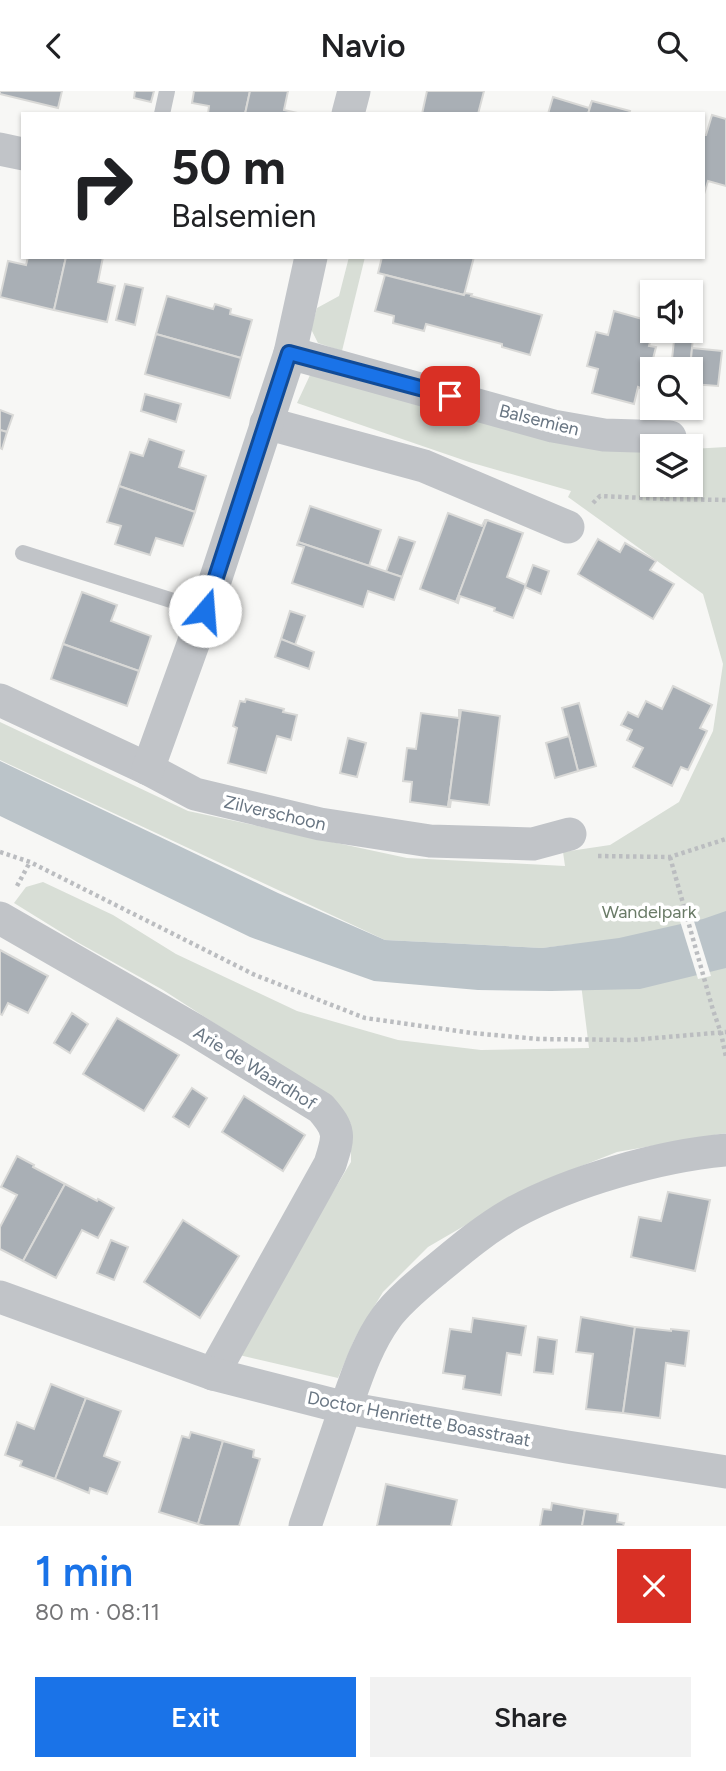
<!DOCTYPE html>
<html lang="en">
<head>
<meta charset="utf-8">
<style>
  :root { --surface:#fff; --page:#f2f2f2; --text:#202124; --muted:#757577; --accent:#1a73e8 }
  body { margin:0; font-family:Figtree,sans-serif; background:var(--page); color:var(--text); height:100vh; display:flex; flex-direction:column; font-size:26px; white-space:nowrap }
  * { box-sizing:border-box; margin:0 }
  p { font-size:23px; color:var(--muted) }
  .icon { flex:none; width:38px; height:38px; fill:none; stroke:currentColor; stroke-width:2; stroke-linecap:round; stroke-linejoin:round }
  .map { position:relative; height:1435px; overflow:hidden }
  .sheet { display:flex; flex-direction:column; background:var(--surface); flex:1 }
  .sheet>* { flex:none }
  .top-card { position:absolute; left:21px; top:21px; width:684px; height:147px; border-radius:0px; box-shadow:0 2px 5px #0004; background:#fff; color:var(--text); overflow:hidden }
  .tools { position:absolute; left:640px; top:189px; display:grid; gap:14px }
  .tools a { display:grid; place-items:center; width:63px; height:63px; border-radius:0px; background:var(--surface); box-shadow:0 2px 5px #0004; font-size:35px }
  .pin { position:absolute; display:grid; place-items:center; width:60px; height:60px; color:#fff; margin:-30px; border-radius:14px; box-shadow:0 4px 10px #0006 }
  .me { position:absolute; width:77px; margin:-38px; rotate:18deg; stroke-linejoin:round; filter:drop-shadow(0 0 5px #0008) }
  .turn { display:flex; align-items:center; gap:24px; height:147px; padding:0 35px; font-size:32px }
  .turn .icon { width:91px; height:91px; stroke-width:2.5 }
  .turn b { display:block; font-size:49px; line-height:60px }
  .round { display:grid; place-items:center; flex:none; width:74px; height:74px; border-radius:0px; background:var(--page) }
  .overview { display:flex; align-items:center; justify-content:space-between; height:119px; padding:0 35px }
  h1 { font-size:42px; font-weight:600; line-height:52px; color:var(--accent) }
  .button { display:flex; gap:14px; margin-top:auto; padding:14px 35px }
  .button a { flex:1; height:80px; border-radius:0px; background:var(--accent); color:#fff; font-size:28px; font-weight:600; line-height:80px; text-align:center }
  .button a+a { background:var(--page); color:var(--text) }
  header { display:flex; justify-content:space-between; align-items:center; height:91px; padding:0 35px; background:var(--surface); font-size:32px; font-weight:600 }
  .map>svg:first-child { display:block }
</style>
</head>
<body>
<header><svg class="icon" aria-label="back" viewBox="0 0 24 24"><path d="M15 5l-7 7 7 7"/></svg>Navio<svg class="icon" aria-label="search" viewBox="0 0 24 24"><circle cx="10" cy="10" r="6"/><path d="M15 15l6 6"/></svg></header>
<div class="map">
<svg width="726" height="1435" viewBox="0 0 726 1435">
  <rect width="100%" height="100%" fill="#f7f7f5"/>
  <g fill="#d8ded6">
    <path d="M 349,166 L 365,166 L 342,260 L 318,252 L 311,238 L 317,217 L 339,205 Z"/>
    <path d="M 311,282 L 653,358 L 653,394 L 691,394 L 691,358 L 726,356 L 726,1042 L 617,1061 L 538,1092 L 428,1156 L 383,1201 L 355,1247 L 338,1287 L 235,1263 L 351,1071 L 351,1033 L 318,999 L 163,899 L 77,851 L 14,812 L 26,796 L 43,791 L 113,824 L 176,863 L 297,920 L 398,949 L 481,959 L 589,957 L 576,853 L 542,857 L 385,849 L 0,669 L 0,631 L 188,720 L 407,767 L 565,775 L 563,761 L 610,754 L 679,711 L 713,640 L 723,573 L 703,503 L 568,406 L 571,400 L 469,371 L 297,312 Z"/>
  </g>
  <path fill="#bbc4c9" d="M 0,670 L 278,802 L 385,849 L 542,857 L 619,847 L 703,828 L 726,820 L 726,877 L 640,898 L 551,900 L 478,899 L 374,890 L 250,846 L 0,725 Z"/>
  <path fill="#f7f7f5" d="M 693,827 L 711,885 L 698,888 L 680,830 Z"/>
  <g fill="#a9afb5" stroke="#d9d9d7" stroke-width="2">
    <path d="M 0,0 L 62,0 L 58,17 L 0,3 Z"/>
    <path d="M 135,0 L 154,0 L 151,11 L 134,7 Z"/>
    <path d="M 194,0 L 250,0 L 245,23 L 208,23 L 209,15 L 192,12 Z"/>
    <path d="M 250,0 L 288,0 L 284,19 L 302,23 L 245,23 Z"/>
    <path d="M 427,0 L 484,0 L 478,23 L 422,23 Z"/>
    <path d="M 553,6 L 589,17 L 592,10 L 588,23 L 548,23 Z"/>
    <path d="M 592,10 L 630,20 L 629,23 L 588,23 Z"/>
    <path d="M 712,24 L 726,28 L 726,95 L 708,90 L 704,103 L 704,44 L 706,44 Z"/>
    <path d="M 28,166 L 66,166 L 54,219 L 0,206 L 8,170 L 26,174 Z"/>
    <path d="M 66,166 L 103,166 L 98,191 L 115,195 L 107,231 L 54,219 Z"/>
    <path d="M 382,166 L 474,166 L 464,204 L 378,182 Z"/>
    <path d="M 385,184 L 464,204 L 465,202 L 472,203 L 471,205 L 542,224 L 530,264 L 502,256 L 502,253 L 426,233 L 424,240 L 393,232 L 394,225 L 375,220 Z"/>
    <path d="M 125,193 L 143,197 L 135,234 L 116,229 Z"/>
    <path d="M 167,205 L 213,218 L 215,213 L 231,218 L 230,223 L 252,229 L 241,267 L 156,243 Z"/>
    <path d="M 614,220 L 653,231 L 653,240 L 649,255 L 656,256 L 645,299 L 638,296 L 634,313 L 592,302 L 598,278 L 587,275 L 596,241 L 608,244 Z"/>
    <path d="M 691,234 L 694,234 L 691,270 L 672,268 L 675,240 L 691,240 Z"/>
    <path d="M 156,243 L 241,267 L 230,307 L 145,283 Z"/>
    <path d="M 692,257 L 722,260 L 718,295 L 691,293 L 690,278 Z"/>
    <path d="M 145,303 L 181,313 L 176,331 L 141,320 Z"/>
    <path d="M 0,319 L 13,324 L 7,341 L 0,339 Z"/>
    <path d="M 0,339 L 7,341 L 2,358 L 0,357 Z"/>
    <path d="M 149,348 L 184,360 L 179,376 L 206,385 L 195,421 L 119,395 L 130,361 L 143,365 Z"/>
    <path d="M 119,395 L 195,421 L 183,455 L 156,447 L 150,464 L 115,453 L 121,435 L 107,431 Z"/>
    <path d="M 310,415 L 381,439 L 369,475 L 298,451 Z"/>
    <path d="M 448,422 L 482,435 L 485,429 L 487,429 L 456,511 L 420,498 Z"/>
    <path d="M 487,429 L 523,442 L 507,486 L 526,494 L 513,527 L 494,520 L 495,517 L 460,505 L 458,512 L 456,511 Z"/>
    <path d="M 399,446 L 415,451 L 402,486 L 386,481 Z"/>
    <path d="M 598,448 L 620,461 L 625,452 L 656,470 L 650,479 L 674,493 L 653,528 L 578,483 Z"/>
    <path d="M 298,451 L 402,486 L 394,509 L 368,500 L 363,516 L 292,492 L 304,456 L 297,454 Z"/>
    <path d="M 533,474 L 549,480 L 541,503 L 525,496 Z"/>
    <path d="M 82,501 L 117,514 L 111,530 L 151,545 L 139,580 L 63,553 Z"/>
    <path d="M 290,520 L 305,525 L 295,554 L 281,548 Z"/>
    <path d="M 281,548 L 314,561 L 309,578 L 275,566 Z"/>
    <path d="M 63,553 L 139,580 L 127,615 L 51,588 Z"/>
    <path d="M 673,595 L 712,614 L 700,637 L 707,640 L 688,679 L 681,676 L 672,695 L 633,676 L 643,657 L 627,649 L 632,639 L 621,634 L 628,621 L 638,626 L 646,610 L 662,618 Z"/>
    <path d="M 246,608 L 284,618 L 283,621 L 297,624 L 291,649 L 277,645 L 266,682 L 228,672 L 237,637 L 233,635 L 240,610 L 245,611 Z"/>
    <path d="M 579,612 L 596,675 L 578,680 L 562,617 Z"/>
    <path d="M 459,619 L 461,619 L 448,716 L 410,711 L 412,691 L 403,690 L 407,657 L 416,658 L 421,622 L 459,627 Z"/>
    <path d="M 461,619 L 500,625 L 489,714 L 451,709 L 450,716 L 448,716 Z"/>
    <path d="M 569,645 L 578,680 L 555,687 L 546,652 Z"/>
    <path d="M 348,647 L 366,652 L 357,686 L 340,682 Z"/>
    <path d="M 0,859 L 48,885 L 28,922 L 8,912 L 2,924 L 0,923 Z"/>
    <path d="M 72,922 L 88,933 L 70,962 L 54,952 Z"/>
    <path d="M 117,927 L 179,964 L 144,1020 L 83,983 Z"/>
    <path d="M 192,997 L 207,1007 L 189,1036 L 173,1026 Z"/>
    <path d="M 244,1005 L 305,1044 L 283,1080 L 222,1041 Z"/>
    <path d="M 17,1065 L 34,1074 L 33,1076 L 65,1093 L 23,1170 L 0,1158 L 0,1136 L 17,1104 L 1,1096 Z"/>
    <path d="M 65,1093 L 97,1110 L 98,1108 L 114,1117 L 98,1147 L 82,1139 L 56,1187 L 23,1170 Z"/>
    <path d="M 668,1101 L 710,1109 L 695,1180 L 631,1166 L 639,1126 L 661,1130 Z"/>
    <path d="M 183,1129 L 239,1165 L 200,1227 L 144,1191 Z"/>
    <path d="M 111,1149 L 128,1156 L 114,1189 L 97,1182 Z"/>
    <path d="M 581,1226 L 635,1236 L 623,1322 L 586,1318 L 593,1263 L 576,1261 Z"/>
    <path d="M 473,1227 L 526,1235 L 521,1264 L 507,1262 L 501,1304 L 463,1298 L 465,1285 L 443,1282 L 450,1238 L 471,1241 Z"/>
    <path d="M 635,1236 L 671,1240 L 671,1238 L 689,1240 L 685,1275 L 666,1272 L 660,1327 L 623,1322 Z"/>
    <path d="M 538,1246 L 557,1249 L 553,1283 L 534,1281 Z"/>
    <path d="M 51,1293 L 86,1307 L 55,1388 L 20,1375 L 22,1370 L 5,1364 L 17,1331 L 34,1338 Z"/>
    <path d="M 86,1307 L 121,1320 L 104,1365 L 120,1371 L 107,1403 L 90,1397 L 89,1402 L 55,1388 Z"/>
    <path d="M 191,1341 L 223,1350 L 198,1433 L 159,1421 L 182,1345 L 189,1347 Z"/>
    <path d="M 223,1350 L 254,1359 L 253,1366 L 260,1368 L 239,1435 L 205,1435 L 198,1433 Z"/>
    <path d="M 386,1393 L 457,1409 L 451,1435 L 377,1435 Z"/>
    <path d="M 552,1412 L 585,1418 L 582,1435 L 540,1435 L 543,1418 L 551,1419 Z"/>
    <path d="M 585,1418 L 618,1423 L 617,1431 L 624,1432 L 623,1435 L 582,1435 Z"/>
  </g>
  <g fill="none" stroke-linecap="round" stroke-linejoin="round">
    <g stroke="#bbbdc0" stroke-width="4.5" stroke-dasharray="3.5 3.5" stroke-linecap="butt">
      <path d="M 667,394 L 666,408 L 726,409"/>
      <path d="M 593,412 L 600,405 L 666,408"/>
      <path d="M 0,761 L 30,771 L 255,884 L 365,927 L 472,942 L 538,948 L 632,949 L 726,941"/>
      <path d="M 598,765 L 670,766 L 726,748"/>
      <path d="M 670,766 L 713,919 L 721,942 L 726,966"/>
      <path d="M 17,795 L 30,771"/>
    </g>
    <g stroke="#c1c4c8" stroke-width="16">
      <path d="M 162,23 L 167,0"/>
      <path d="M 23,462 L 205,520"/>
    </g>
    <g stroke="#c1c4c8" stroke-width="33">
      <path d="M 348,23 L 354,0"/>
      <path d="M 0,58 L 23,63"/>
      <path d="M 290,262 L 553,335 L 604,344 L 670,346"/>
      <path d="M 266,332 L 424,375 L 568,436"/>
      <path d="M 0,609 L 148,678 L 195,703 L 320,733 L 430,750 L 533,753 L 570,743"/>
      <path d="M 148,678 L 205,520 L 290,262 L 311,166"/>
      <path d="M 0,827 L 193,938 L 321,1017 C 341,1040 339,1045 330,1073 L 213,1283"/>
      <path d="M 0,1206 L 213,1283 L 346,1317 L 567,1356 L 726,1381"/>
      <path d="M 305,1435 C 318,1398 330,1361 343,1324 C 355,1291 365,1256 386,1227 C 398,1210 419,1193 436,1179 C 460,1159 485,1138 513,1122 C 571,1090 660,1065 726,1059"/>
    </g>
  </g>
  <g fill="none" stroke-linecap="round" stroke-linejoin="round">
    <defs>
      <path id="route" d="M 205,520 L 289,262 L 450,305"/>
    </defs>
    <use href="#route" stroke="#114b97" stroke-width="18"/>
    <use href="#route" stroke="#1a73e8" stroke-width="12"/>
  </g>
  <g text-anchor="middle" stroke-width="7" stroke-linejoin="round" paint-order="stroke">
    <g font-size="18" fill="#697683" stroke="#fff">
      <text transform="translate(539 329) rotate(14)" y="6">Balsemien</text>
      <text transform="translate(275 722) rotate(13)" y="6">Zilverschoon</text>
      <text transform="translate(255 977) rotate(32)" y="6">Arie de Waardhof</text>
      <text transform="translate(419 1328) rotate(11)" y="6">Doctor Henriette Boasstraat</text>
    </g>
    <g font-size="18" fill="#6a7b67" stroke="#fff">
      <text x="649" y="827">Wandelpark</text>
    </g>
  </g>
</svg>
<div class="tools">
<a><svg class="icon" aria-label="sound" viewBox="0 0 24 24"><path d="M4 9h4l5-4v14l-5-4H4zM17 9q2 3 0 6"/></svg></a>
<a><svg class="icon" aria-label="search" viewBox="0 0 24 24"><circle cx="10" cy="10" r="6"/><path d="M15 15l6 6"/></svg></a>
<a><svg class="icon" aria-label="layers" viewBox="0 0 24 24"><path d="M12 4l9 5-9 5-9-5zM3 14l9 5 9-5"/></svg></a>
</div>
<div class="pin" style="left:450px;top:305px;background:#d93025"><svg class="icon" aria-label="arrive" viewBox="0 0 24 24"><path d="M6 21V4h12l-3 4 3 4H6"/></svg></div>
<svg class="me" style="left:205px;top:520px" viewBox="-20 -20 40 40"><circle r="19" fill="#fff"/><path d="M0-13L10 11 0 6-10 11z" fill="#1a73e8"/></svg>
<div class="top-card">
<div class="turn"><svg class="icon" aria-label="right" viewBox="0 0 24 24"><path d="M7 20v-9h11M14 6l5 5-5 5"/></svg><div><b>50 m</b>Balsemien</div></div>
</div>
</div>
<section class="sheet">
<div class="overview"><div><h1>1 min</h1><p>80 m · 08:11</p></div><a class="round" style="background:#d93025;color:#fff"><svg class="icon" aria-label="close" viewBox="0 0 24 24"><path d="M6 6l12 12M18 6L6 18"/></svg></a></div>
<div class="button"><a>Exit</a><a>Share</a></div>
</section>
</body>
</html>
